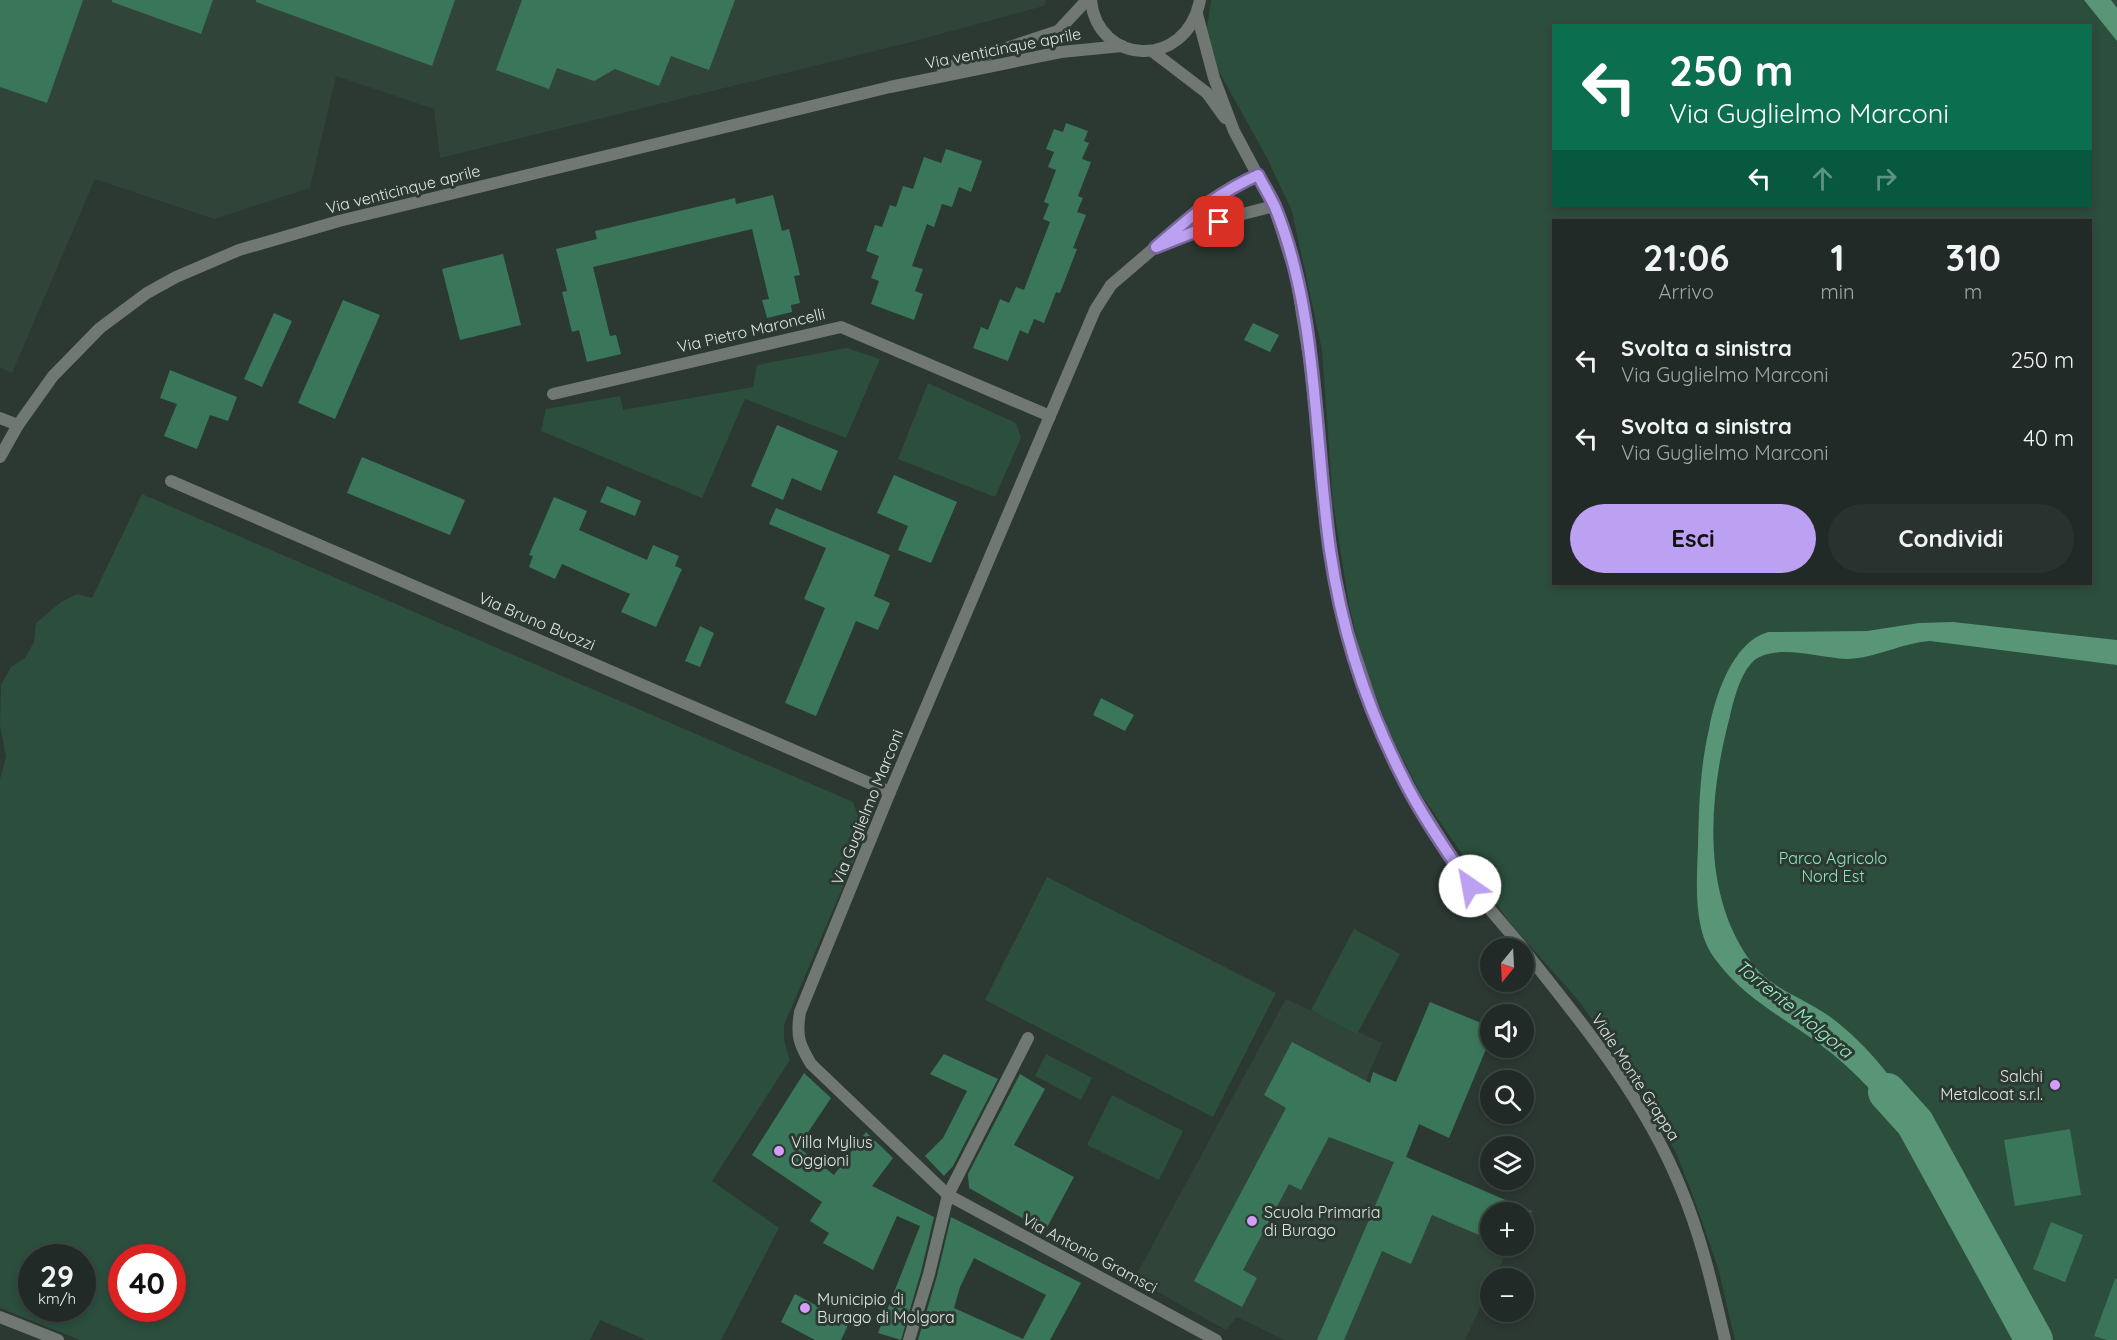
<!DOCTYPE html>
<html lang="it">
<head>
<meta charset="utf-8">
<style>
  :root { --surface:#212a26; --page:#29322e; --text:#f1f3f6; --muted:#a2a7a7; --line:#3e4643; --accent:#bca0f2 }
  body { margin:0; font-family:Quicksand,sans-serif; background:var(--page); color:var(--text); height:100vh; display:flex; flex-direction:column; font-size:22px; white-space:nowrap }
  * { box-sizing:border-box; margin:0 }
  p { font-size:20px; color:var(--muted) }
  .icon { flex:none; width:33px; height:33px; fill:none; stroke:currentColor; stroke-width:2; stroke-linecap:round; stroke-linejoin:round }
  .map { position:relative; flex:1; overflow:hidden }
  .drawer { position:absolute; left:1552px; top:219px; width:540px; height:366px; display:flex; flex-direction:column; background:var(--surface); border-radius:0px; box-shadow:0 3px 9px #0003,0 0 0 2px var(--line) }
  .drawer>* { flex:none }
  .guide { position:absolute; left:1552px; top:24px; width:540px; height:183px; border-radius:0px; box-shadow:0 3px 9px #0003,0 0 0 2px var(--line); background:#0b6e4f; color:#fff; overflow:hidden }
  .needle { width:39px; rotate:198deg }
  .fabs { position:absolute; left:1480px; top:938px; display:grid; gap:12px }
  .fabs a { display:grid; place-items:center; width:54px; height:54px; border-radius:50%; background:var(--surface); box-shadow:0 3px 9px #0003,0 0 0 2px var(--line); font-size:30px }
  .speed { position:absolute; left:18px; top:1244px; display:flex; gap:12px; font-size:30px; font-weight:700; text-align:center }
  .speed>* { display:grid; place-content:center; width:78px; height:78px; border-radius:50%; background:var(--surface); box-shadow:0 3px 9px #0003,0 0 0 2px var(--line); line-height:1 }
  .speed small { font-size:15px; font-weight:400 }
  .speed .limit { border:9px solid #d22; background:#fff; color:#111 }
  .pin { position:absolute; display:grid; place-items:center; width:51px; height:51px; color:#fff; margin:-26px; border-radius:12px; box-shadow:0 3px 9px #0006 }
  .me { position:absolute; width:66px; margin:-33px; rotate:327deg; stroke-linejoin:round; filter:drop-shadow(0 0 4px #0008) }
  .turn { display:flex; align-items:center; gap:21px; height:126px; padding:0 18px; font-size:27px }
  .turn .icon { width:78px; height:78px; stroke-width:2.5 }
  .turn b { display:block; font-size:42px; line-height:51px }
  .lanes { display:flex; align-items:center; height:57px; padding:0 18px; background:#0003; justify-content:center; gap:30px; direction:ltr }
  .lanes .off { opacity:.35 }
  .eta { display:flex; justify-content:space-evenly; align-items:center; height:102px; text-align:center }
  .eta b { font-size:36px; font-weight:700; line-height:42px }
  .action { display:flex; gap:12px; margin-top:auto; padding:12px 18px }
  .action a { flex:1; height:69px; border-radius:36px; background:var(--accent); color:#111; font-size:24px; font-weight:700; line-height:69px; text-align:center }
  .action a+a { background:var(--page); color:var(--text) }
  ul { padding:0; list-style:none }
  li { display:flex; align-items:center; gap:18px; height:78px; padding:0 18px }
  li div { flex:1 }
  li b { display:block; font-size:22px }
  li em { font-style:normal }
  .map>svg:first-child { display:block }
</style>
</head>
<body>
<div class="map">
<svg width="2117" height="1340" viewBox="0 0 2117 1340">
  <rect width="100%" height="100%" fill="#2c3832"/>
  <g fill="#31443a">
    <path d="M 0,0 L 1046,0 L 1044,6 L 911,42 L 440,158 L 434,109 L 336,76 L 310,188 L 214,219 L 95,179 L 12,373 L 0,367 Z"/>
    <path d="M 1286,999 L 1382,1043 L 1357,1101 L 1419,1124 L 1407,1157 L 1526,1209 L 1524,1212 L 1491,1212 L 1491,1245 L 1510,1245 L 1494,1278 L 1491,1278 L 1491,1285 L 1465,1340 L 1284,1340 L 1237,1317 L 1226,1330 L 1134,1279 Z"/>
  </g>
  <g fill="#2c4e3d" fill-rule="evenodd">
    <path d="M 1211,0 L 2117,0 L 2117,1340 L 1735,1340 L 1718,1268 L 1693,1196 L 1677,1155 L 1646,1093 L 1578,1000 L 1509,922 L 1422,796 L 1390,734 L 1361,658 L 1349,604 L 1333,504 L 1322,350 L 1292,211 L 1266,156 L 1218,70 L 1207,29 ZM 1554,26 L 2091,26 L 2091,206 L 1554,206 ZM 1554,220 L 2091,220 L 2091,584 L 1554,584 Z"/>
    <path d="M 847,348 L 880,359 L 846,438 L 745,399 L 702,498 L 541,431 L 546,409 L 620,396 L 623,410 L 753,387 L 757,365 Z"/>
    <path d="M 928,383 L 1016,423 L 1021,438 L 995,497 L 898,459 Z"/>
    <path d="M 142,494 L 853,802 L 865,835 L 784,1025 L 784,1040 L 790,1060 L 712,1181 L 779,1228 L 721,1340 L 646,1340 L 600,1320 L 590,1340 L 80,1340 L 0,1308 L 0,779 L 6,757 L 0,725 L 1,685 L 11,667 L 25,658 L 34,642 L 36,623 L 61,602 L 77,594 L 92,598 ZM 32,1257 L 82,1257 L 82,1308 L 32,1308 ZM 122,1257 L 172,1257 L 172,1308 L 122,1308 Z"/>
    <path d="M 1047,877 L 1276,993 L 1213,1117 L 985,1000 Z"/>
    <path d="M 1354,929 L 1400,954 L 1357,1034 L 1311,1010 Z"/>
    <path d="M 1046,1054 L 1092,1078 L 1081,1100 L 1035,1076 Z"/>
    <path d="M 1112,1095 L 1183,1131 L 1159,1180 L 1087,1145 Z"/>
  </g>
  <g fill="#599677">
    <path d="M 2084,0 L 2111,0 L 2117,8 L 2117,41 Z"/>
    <path d="M 1953,622 L 2117,640 L 2117,665 L 1930,641 C 1901,643 1874,659 1846,659 C 1820,658 1779,644 1756,659 C 1741,670 1734,699 1730,716 C 1709,795 1700,892 1751,962 C 1772,990 1801,996 1829,1016 C 1869,1045 1899,1087 1927,1128 L 1908,1138 C 1884,1102 1854,1069 1818,1043 C 1784,1018 1745,998 1719,964 C 1710,954 1704,941 1701,928 C 1695,902 1697,873 1698,846 C 1699,807 1700,767 1709,729 C 1715,697 1732,642 1768,632 L 1867,631 L 1919,623 Z"/>
  </g>
  <g fill="none" stroke-linecap="round" stroke-linejoin="round">
    <path stroke="#599677" stroke-width="38" d="M 1887,1092 L 1915,1123 L 2034,1340"/>
  </g>
  <g fill="#3a775a" fill-rule="evenodd">
    <path d="M 0,0 L 83,0 L 47,103 L 0,87 Z"/>
    <path d="M 112,0 L 213,0 L 201,34 L 112,2 Z"/>
    <path d="M 256,0 L 455,0 L 432,66 L 256,2 Z"/>
    <path d="M 522,0 L 735,0 L 709,70 L 671,56 L 659,86 L 615,69 L 594,81 L 557,68 L 549,89 L 496,70 Z"/>
    <path d="M 1066,123 L 1088,131 L 1084,141 L 1089,143 L 1082,159 L 1091,162 L 1078,196 L 1083,198 L 1077,212 L 1086,215 L 1073,248 L 1077,249 L 1060,293 L 1056,292 L 1044,323 L 1034,319 L 1028,334 L 1020,330 L 1008,361 L 973,348 L 981,327 L 988,330 L 1000,299 L 1009,303 L 1016,287 L 1024,290 L 1050,222 L 1043,219 L 1049,204 L 1044,202 L 1056,170 L 1048,167 L 1054,152 L 1046,149 L 1054,129 L 1063,132 Z"/>
    <path d="M 946,149 L 982,161 L 971,192 L 959,187 L 952,207 L 942,204 L 934,227 L 927,224 L 912,266 L 923,269 L 915,291 L 923,294 L 914,320 L 871,304 L 879,281 L 871,278 L 879,256 L 866,251 L 875,225 L 882,227 L 890,205 L 896,207 L 903,186 L 913,189 L 924,157 L 941,163 Z"/>
    <path d="M 773,195 L 782,231 L 789,229 L 800,275 L 794,276 L 800,303 L 791,305 L 792,312 L 767,318 L 762,300 L 769,299 L 752,229 L 593,267 L 610,336 L 616,335 L 621,354 L 587,362 L 579,330 L 572,332 L 562,292 L 567,291 L 556,249 L 597,239 L 595,231 L 735,198 L 736,204 Z"/>
    <path d="M 503,254 L 521,325 L 460,340 L 442,269 Z"/>
    <path d="M 343,300 L 380,315 L 335,419 L 298,403 Z"/>
    <path d="M 274,313 L 292,321 L 262,387 L 244,379 Z"/>
    <path d="M 1253,323 L 1279,335 L 1270,352 L 1244,340 Z"/>
    <path d="M 170,370 L 237,397 L 228,421 L 210,415 L 197,449 L 164,436 L 177,404 L 160,398 Z"/>
    <path d="M 777,425 L 838,451 L 821,491 L 792,478 L 783,500 L 751,486 Z"/>
    <path d="M 362,457 L 465,500 L 450,535 L 347,493 Z"/>
    <path d="M 894,475 L 957,502 L 931,563 L 898,550 L 908,526 L 877,513 Z"/>
    <path d="M 607,486 L 641,501 L 635,516 L 600,502 Z"/>
    <path d="M 554,497 L 587,511 L 579,530 L 647,560 L 653,545 L 679,556 L 675,566 L 682,569 L 656,627 L 621,612 L 630,594 L 562,564 L 555,579 L 529,567 L 533,556 L 529,555 Z"/>
    <path d="M 776,508 L 890,555 L 874,596 L 890,603 L 878,630 L 856,621 L 816,716 L 785,703 L 825,608 L 804,599 L 826,548 L 769,524 Z"/>
    <path d="M 700,626 L 714,633 L 700,667 L 685,661 Z"/>
    <path d="M 1101,698 L 1134,715 L 1125,731 L 1093,715 Z"/>
    <path d="M 1430,1002 L 1491,1027 L 1491,1037 L 1449,1138 L 1419,1124 L 1406,1157 L 1533,1212 L 1491,1212 L 1491,1240 L 1432,1215 L 1411,1264 L 1382,1251 L 1344,1340 L 1317,1340 L 1394,1162 L 1329,1137 L 1301,1190 L 1289,1184 L 1243,1270 L 1257,1278 L 1242,1307 L 1194,1281 L 1286,1108 L 1264,1095 L 1292,1042 L 1370,1083 L 1373,1072 L 1396,1082 Z"/>
    <path d="M 944,1054 L 998,1079 L 953,1166 L 944,1176 L 925,1156 L 943,1138 L 967,1091 L 930,1074 Z"/>
    <path d="M 804,1073 L 831,1098 L 798,1147 L 834,1175 L 866,1132 L 893,1158 L 872,1186 L 934,1217 L 921,1272 L 901,1340 L 878,1333 L 920,1226 L 897,1216 L 873,1270 L 823,1243 L 829,1233 L 810,1221 L 822,1202 L 752,1155 Z"/>
    <path d="M 1020,1074 L 1045,1089 L 1014,1145 L 1074,1177 L 1045,1231 L 969,1188 L 968,1174 Z"/>
    <path d="M 2070,1129 L 2081,1195 L 2015,1206 L 2004,1140 Z"/>
    <path d="M 951,1217 L 1081,1283 L 1050,1340 L 918,1340 L 937,1276 ZM 974,1258 L 1046,1295 L 1023,1339 L 954,1308 L 960,1287 Z"/>
    <path d="M 2051,1222 L 2083,1235 L 2065,1282 L 2033,1269 Z"/>
    <path d="M 2115,1279 L 2117,1279 L 2117,1340 L 2107,1340 L 2094,1336 Z"/>
    <path d="M 795,1294 L 849,1323 L 841,1340 L 815,1340 L 781,1322 Z"/>
  </g>
  <g fill="none" stroke-linecap="round" stroke-linejoin="round">
    <g stroke="#717773" stroke-width="12">
      <path d="M 1168,242 L 1235,216 L 1274,206"/>
      <path d="M 553,394 L 841,327 L 1050,416"/>
      <path d="M 0,418 L 18,425"/>
      <path d="M 171,481 L 890,792"/>
      <path d="M 0,1317 L 58,1340"/>
      <path d="M 909,1340 L 929,1274 L 948,1195 L 1028,1038"/>
      <path d="M 1216,1340 L 948,1195 L 811,1064 C 799,1044 796,1036 800,1012 L 890,792 L 1095,310 L 1111,285 L 1209,201 L 1235,185 L 1258,175"/>
    </g>
    <g stroke="#717773" stroke-width="12">
      <path d="M 1091,0 C 1097,65 1186,71 1200,0"/>
      <path d="M 1197,14 L 1214,78 L 1234,131 L 1274,206 L 1296,276 L 1310,364 L 1330,551 L 1345,624 L 1381,732 L 1402,777 L 1470,886 L 1523,948"/>
      <path d="M 1152,51 L 1207,93 L 1225,118"/>
      <path d="M 943,69 L 1058,31 L 1087,0"/>
      <path d="M 0,457 L 18,425 L 53,376 L 100,328 L 147,293 L 176,277 L 239,250 L 339,221 L 890,87 L 1061,52 L 1122,46"/>
      <path d="M 1524,950 C 1583,1024 1644,1098 1680,1186 C 1701,1235 1713,1288 1725,1340"/>
    </g>
  </g>
  <g fill="none" stroke-linecap="round" stroke-linejoin="round">
    <defs>
      <path id="route" d="M 1219,222 L 1156,247 C 1191,217 1215,194 1258,175 C 1263,185 1270,196 1275,207 C 1318,312 1314,438 1330,550 C 1341,627 1366,705 1401,774 C 1420,813 1446,850 1470,886"/>
    </defs>
    <use href="#route" stroke="#7a689d" stroke-width="15"/>
    <use href="#route" stroke="#bca0f2" stroke-width="10"/>
  </g>
  <g fill="#d59cfb" stroke="#2c3832" stroke-width="2">
    <circle cx="2055" cy="1085" r="6"/>
    <circle cx="779" cy="1151" r="6"/>
    <circle cx="1252" cy="1221" r="6"/>
    <circle cx="805" cy="1308" r="6"/>
  </g>
  <g text-anchor="middle" stroke-width="6" stroke-linejoin="round" paint-order="stroke">
    <g font-size="16" fill="#dfe6e2" stroke="#2c3832">
      <text transform="translate(1003 48) rotate(-11)" y="6">Via venticinque aprile</text>
      <text transform="translate(403 189) rotate(-14)" y="6">Via venticinque aprile</text>
      <text transform="translate(751 330) rotate(-13)" y="6">Via Pietro Maroncelli</text>
      <text transform="translate(537 621) rotate(23)" y="6">Via Bruno Buozzi</text>
      <text transform="translate(867 807) rotate(-68)" y="6">Via Guglielmo Marconi</text>
      <text transform="translate(1636 1077) rotate(57)" y="6">Viale Monte Grappa</text>
      <text transform="translate(1090 1253) rotate(28)" y="6">Via Antonio Gramsci</text>
    </g>
    <g font-size="16" fill="#8ae5b7" stroke="#2c3832">
      <text x="1833" y="864">Parco Agricolo<tspan x="1833" dy="18">Nord Est</tspan></text>
    </g>
    <g font-size="16" fill="#dfe6e2" stroke="#2c3832" text-anchor="start">
      <text x="2043" y="1082" text-anchor="end">Salchi<tspan x="2043" dy="18">Metalcoat s.r.l.</tspan></text>
      <text x="791" y="1148">Villa Mylius<tspan x="791" dy="18">Oggioni</tspan></text>
      <text x="1264" y="1218">Scuola Primaria<tspan x="1264" dy="18">di Burago</tspan></text>
      <text x="817" y="1305">Municipio di<tspan x="817" dy="18">Burago di Molgora</tspan></text>
    </g>
    <g font-size="18" font-style="italic" fill="#99f4c6" stroke="#2c3832">
      <text transform="translate(1794 1009) rotate(39)" y="6">Torrente Molgora</text>
    </g>
  </g>
</svg>
<div class="fabs">
<a><svg class="needle" viewBox="-14 -14 28 28"><path d="M0-13l5 13h-10z" fill="#e53935"/><path d="M0 13l5-13h-10z" fill="#a2a7a7"/></svg></a>
<a><svg class="icon" aria-label="sound" viewBox="0 0 24 24"><path d="M4 9h4l5-4v14l-5-4H4zM17 9q2 3 0 6"/></svg></a>
<a><svg class="icon" aria-label="search" viewBox="0 0 24 24"><circle cx="10" cy="10" r="6"/><path d="M15 15l6 6"/></svg></a>
<a><svg class="icon" aria-label="layers" viewBox="0 0 24 24"><path d="M12 4l9 5-9 5-9-5zM3 14l9 5 9-5"/></svg></a>
<a>+</a>
<a>−</a>
</div>
<div class="speed"><div>29<small>km/h</small></div><div class="limit">40</div></div>
<div class="pin" style="left:1219px;top:222px;background:#d93025"><svg class="icon" aria-label="arrive" viewBox="0 0 24 24"><path d="M6 21V4h12l-3 4 3 4H6"/></svg></div>
<svg class="me" style="left:1470px;top:886px" viewBox="-20 -20 40 40"><circle r="19" fill="#fff"/><path d="M0-13L10 11 0 6-10 11z" fill="#bca0f2"/></svg>
<div class="guide">
<div class="turn"><svg class="icon" aria-label="left" viewBox="0 0 24 24"><path d="M17 20v-9H6M10 6l-5 5 5 5"/></svg><div><b>250 m</b>Via Guglielmo Marconi</div></div>
<div class="lanes"><svg class="icon" aria-label="left" viewBox="0 0 24 24"><path d="M17 20v-9H6M10 6l-5 5 5 5"/></svg><svg class="icon off" aria-label="ahead" viewBox="0 0 24 24"><path d="M12 20V5M6 11l6-6 6 6"/></svg><svg class="icon off" aria-label="right" viewBox="0 0 24 24"><path d="M7 20v-9h11M14 6l5 5-5 5"/></svg></div>
</div>
<section class="drawer">
<div class="eta">
<div><b>21:06</b><p>Arrivo</p></div>
<div><b>1</b><p>min</p></div>
<div><b>310</b><p>m</p></div>
</div>
<ul>
<li><svg class="icon" aria-label="left" viewBox="0 0 24 24"><path d="M17 20v-9H6M10 6l-5 5 5 5"/></svg><div><b>Svolta a sinistra</b><p>Via Guglielmo Marconi</p></div><em>250 m</em></li>
<li><svg class="icon" aria-label="left" viewBox="0 0 24 24"><path d="M17 20v-9H6M10 6l-5 5 5 5"/></svg><div><b>Svolta a sinistra</b><p>Via Guglielmo Marconi</p></div><em>40 m</em></li>
</ul>
<div class="action"><a>Esci</a><a>Condividi</a></div>
</section>
</div>
</body>
</html>
